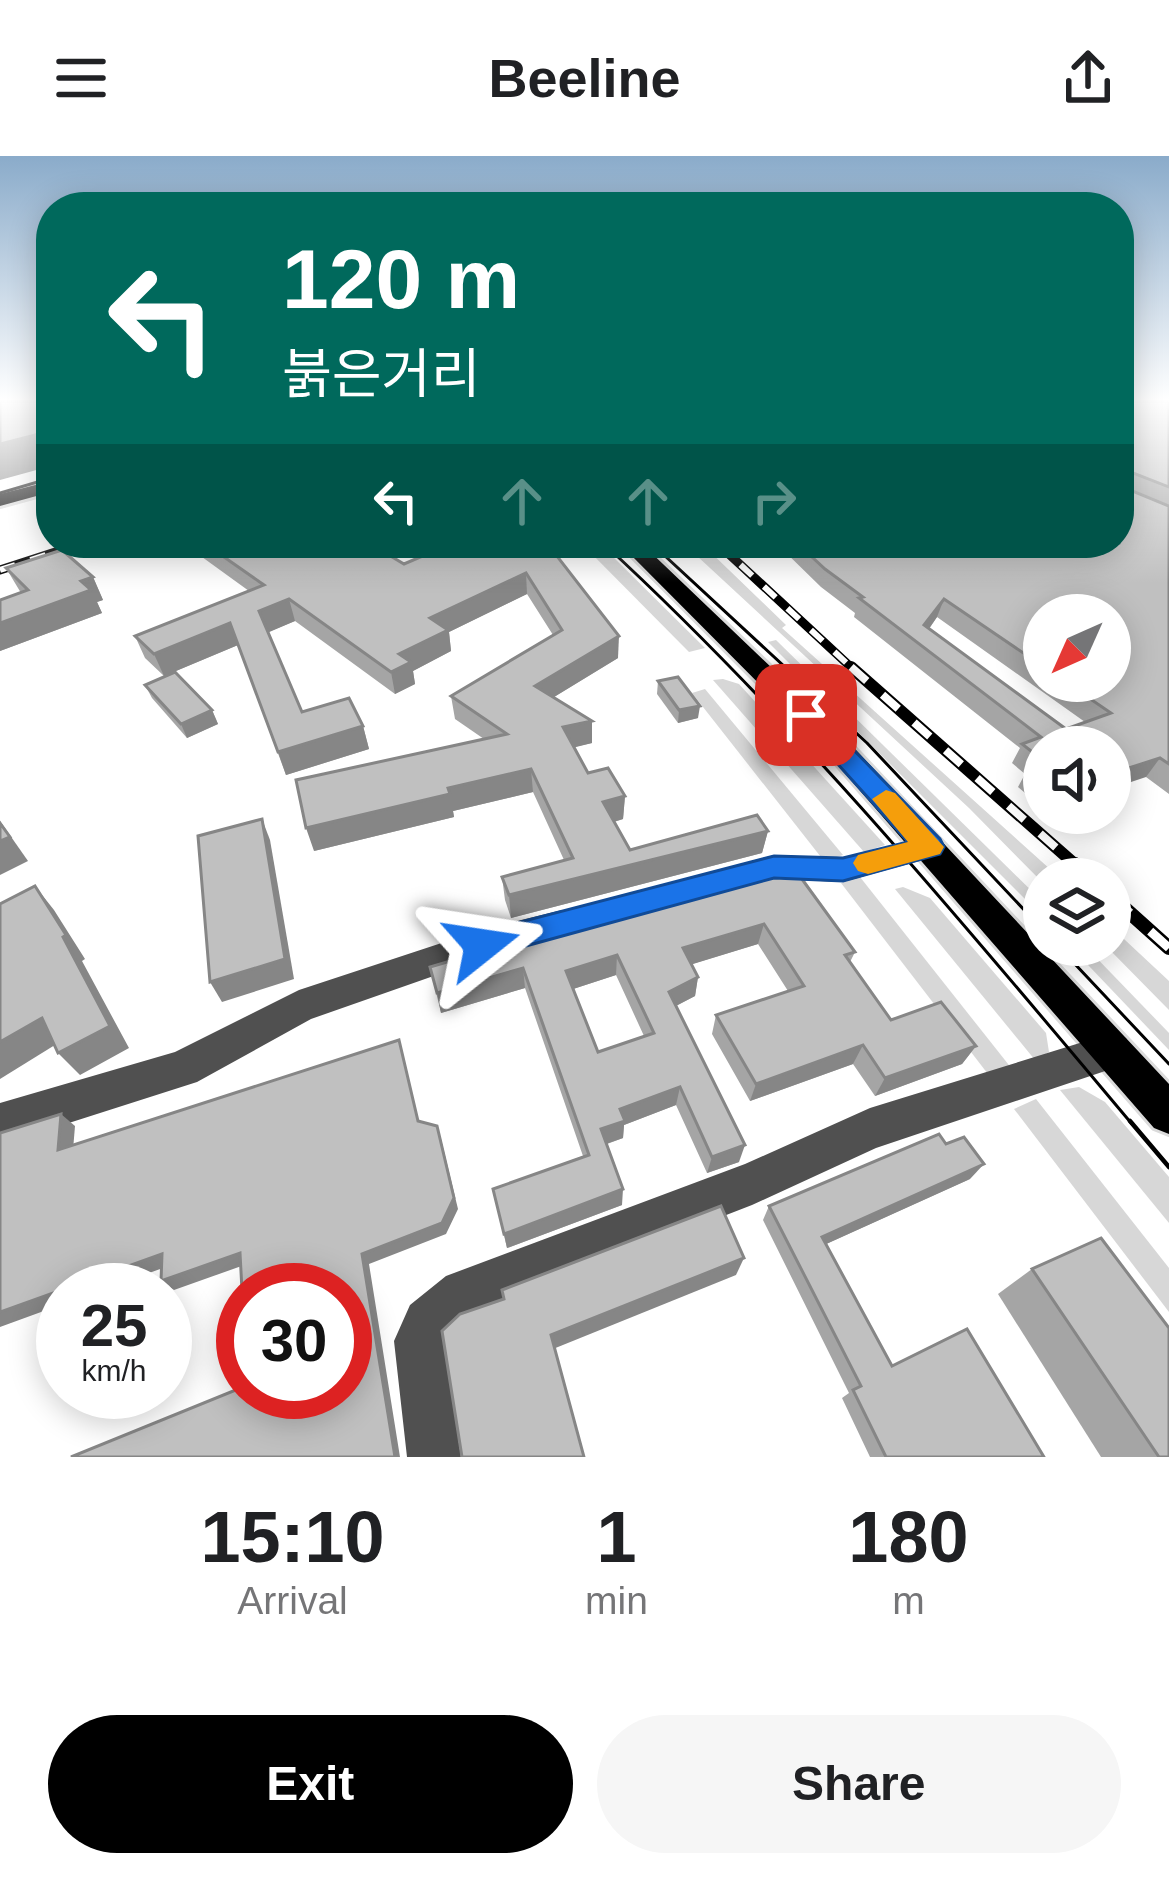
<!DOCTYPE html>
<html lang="en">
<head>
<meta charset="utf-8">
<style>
  :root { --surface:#fff; --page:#f6f6f6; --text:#202124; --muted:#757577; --accent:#000 }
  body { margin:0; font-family:Arial,"Noto Sans KR",sans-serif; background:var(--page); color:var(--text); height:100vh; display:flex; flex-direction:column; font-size:45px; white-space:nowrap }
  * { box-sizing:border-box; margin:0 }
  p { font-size:39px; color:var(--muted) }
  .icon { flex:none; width:66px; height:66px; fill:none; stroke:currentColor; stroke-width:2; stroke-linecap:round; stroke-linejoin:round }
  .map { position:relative; height:1301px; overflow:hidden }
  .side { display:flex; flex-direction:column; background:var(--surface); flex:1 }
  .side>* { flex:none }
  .hud { position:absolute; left:36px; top:36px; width:1098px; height:366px; border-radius:48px; box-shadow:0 6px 30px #0003; background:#00695c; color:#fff; overflow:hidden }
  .needle { width:78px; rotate:225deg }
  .fabs { position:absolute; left:1023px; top:438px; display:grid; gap:24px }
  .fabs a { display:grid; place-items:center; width:108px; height:108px; border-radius:50%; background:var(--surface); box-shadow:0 6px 30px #0003; font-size:60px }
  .speed { position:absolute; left:36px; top:1107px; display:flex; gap:24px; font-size:60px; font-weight:700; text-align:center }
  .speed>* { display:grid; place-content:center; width:156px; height:156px; border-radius:50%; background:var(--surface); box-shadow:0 6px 30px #0003; line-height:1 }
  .speed small { font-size:30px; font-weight:400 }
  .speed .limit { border:18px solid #d22; background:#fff; color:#111 }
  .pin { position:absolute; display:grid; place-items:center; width:102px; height:102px; color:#fff; margin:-51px; border-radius:24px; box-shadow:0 6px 18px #0006 }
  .me { position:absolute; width:132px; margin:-66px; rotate:75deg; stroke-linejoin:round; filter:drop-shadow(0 0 9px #0008) }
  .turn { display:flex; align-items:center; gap:42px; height:252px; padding:0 48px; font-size:54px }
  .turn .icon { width:156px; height:156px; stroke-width:2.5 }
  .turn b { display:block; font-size:84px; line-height:102px }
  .lanes { display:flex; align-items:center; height:114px; padding:0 48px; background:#0003; justify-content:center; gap:60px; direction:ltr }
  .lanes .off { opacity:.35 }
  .eta { display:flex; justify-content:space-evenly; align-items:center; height:204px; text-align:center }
  .eta b { font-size:72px; font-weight:700; line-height:84px }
  .primary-button { display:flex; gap:24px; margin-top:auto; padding:24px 48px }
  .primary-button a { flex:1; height:138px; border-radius:72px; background:var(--accent); color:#fff; font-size:48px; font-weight:700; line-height:138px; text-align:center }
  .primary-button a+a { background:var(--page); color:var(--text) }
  header { display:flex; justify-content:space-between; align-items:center; height:156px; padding:0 48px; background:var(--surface); font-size:54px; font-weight:700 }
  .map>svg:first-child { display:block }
</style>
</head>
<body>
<header><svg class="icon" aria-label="menu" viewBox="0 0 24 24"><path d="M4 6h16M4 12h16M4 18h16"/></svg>Beeline<svg class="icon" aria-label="share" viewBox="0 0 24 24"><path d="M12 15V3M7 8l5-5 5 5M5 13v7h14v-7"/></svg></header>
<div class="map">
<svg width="1169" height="1301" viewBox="0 0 1169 1301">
  <rect width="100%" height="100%" fill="#fff"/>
  <g fill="#d7d7d7">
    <path d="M 581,387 L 599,387 L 705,492 L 689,496 Z"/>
    <path d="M 683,387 L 701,387 L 786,469 L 782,472 L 1061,723 L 1044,723 L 1044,728 L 969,652 Z"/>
    <path d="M 776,484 L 1044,747 L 1044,762 L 768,486 Z"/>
    <path d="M 723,523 L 739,528 L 885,689 L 864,696 L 713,524 Z"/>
    <path d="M 705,533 L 843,699 L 824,705 L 692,537 Z"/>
    <path d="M 860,721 L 1012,913 L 991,922 L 841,727 Z"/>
    <path d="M 903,731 L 930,742 L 1046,877 L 1049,896 L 1035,904 L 895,733 Z"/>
    <path d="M 1110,770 L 1169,825 L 1169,854 L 1105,789 L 1110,789 Z"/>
    <path d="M 1069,789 L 1084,789 L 1169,877 L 1169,894 Z"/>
    <path d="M 1079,931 L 1105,946 L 1169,1021 L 1169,1067 L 1060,934 Z"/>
    <path d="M 1036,943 L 1169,1112 L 1169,1156 L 1014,953 Z"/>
  </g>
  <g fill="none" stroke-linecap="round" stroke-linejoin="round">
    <defs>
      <g id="major">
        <path d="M 51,325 L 51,336 L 0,350 L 0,338 Z"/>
        <path d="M 619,387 L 641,387 L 841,578 L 1169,928 L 1169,978 L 1154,972 L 821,590 Z"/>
      </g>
    </defs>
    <use href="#major" stroke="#dbdbdb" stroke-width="6"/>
    <g fill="#505050" fill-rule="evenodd">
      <path d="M 930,679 L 941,683 L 946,691 L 941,699 L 843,726 L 774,723 L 707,742 L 695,738 L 691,729 L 695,720 L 774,699 L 843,702 Z"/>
      <path d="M 562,754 L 574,758 L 579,768 L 574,778 L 482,803 L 311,863 L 197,926 L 0,989 L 0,947 L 175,896 L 299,834 L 481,774 Z"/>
      <path d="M 1112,877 L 1126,882 L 1132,895 L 1126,908 L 876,992 L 752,1049 L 479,1155 L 444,1187 L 461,1301 L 407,1301 L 394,1185 L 410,1149 L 446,1120 L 745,1008 L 870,952 Z"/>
    </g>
    <use href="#major" fill="#000" fill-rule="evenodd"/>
    <g stroke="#000" stroke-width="3">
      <path d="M 0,337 L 51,322"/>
      <path d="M 603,387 C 797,566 963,767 1132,968"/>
      <path d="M 651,387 L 867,587 L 1044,775"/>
      <path d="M 1057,789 L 1169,908"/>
    </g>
    <path stroke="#000" stroke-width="4.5" d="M 1130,965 L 1169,1011"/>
    <defs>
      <g id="rail-far2">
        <path d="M 717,387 L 854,514"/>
        <path d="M 0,414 L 83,387"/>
      </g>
      <path id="rail-far1" d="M 851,511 L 1078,711"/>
      <g id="rail">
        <path d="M 1075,708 L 1092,723"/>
        <path d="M 1110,739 L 1169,792"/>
      </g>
    </defs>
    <use href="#rail-far2" stroke="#000" stroke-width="9"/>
    <use href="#rail-far1" stroke="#000" stroke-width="12"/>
    <use href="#rail" stroke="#000" stroke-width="14"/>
    <use href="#rail-far2" stroke="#fff" stroke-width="6" stroke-dasharray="16" stroke-linecap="butt"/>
    <use href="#rail-far1" stroke="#fff" stroke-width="8" stroke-dasharray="21" stroke-linecap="butt"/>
    <use href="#rail" stroke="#fff" stroke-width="9" stroke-dasharray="27" stroke-linecap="butt"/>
  </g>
  <g fill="#a5a5a5" fill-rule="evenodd">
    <path d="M 1119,245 L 1169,245 L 1169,638 L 1146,621 L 1044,591 L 1044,653 L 1018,631 L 1025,618 L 1012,607 L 1020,592 L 854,461 L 855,457 L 821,431 L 776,387 L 1119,387 ZM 1044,459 L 1110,525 L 1044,525 ZM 937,461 L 1085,566 L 1066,573 L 929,473 Z"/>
    <path d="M 189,387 L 343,387 L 358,395 L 404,408 L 499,399 L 550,391 L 618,502 L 554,541 L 592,565 L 592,587 L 574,591 L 588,617 L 625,640 L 623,663 L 614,666 L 630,694 L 768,675 L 762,697 L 511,762 L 505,744 L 502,721 L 564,704 L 533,636 L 453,655 L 454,661 L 314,695 L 484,583 L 455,563 L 451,540 L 553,479 L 527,438 L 449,476 L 451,495 L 413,515 L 415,528 L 395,538 L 295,465 L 268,476 L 302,556 L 363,570 L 369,593 L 286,619 L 238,489 L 164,520 L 145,502 L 135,480 L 249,435 L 191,393 Z"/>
    <path d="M 6,412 L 93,421 L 103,444 L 97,446 L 102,457 L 0,495 L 0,444 L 21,437 Z"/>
    <path d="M 658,525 L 698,562 L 678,567 L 657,538 Z"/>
    <path d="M 145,529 L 212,554 L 218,568 L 187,582 L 152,542 Z"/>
    <path d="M 791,708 L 855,796 L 850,806 L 891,864 L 976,890 L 962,908 L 875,940 L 853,908 L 750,945 L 712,878 L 716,859 L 788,835 L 758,788 L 692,808 L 698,821 L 695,840 L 676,850 L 739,1006 L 707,1017 L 676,949 L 624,969 L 623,982 L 607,988 L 622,1049 L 507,1092 L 493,1033 L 583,1000 L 525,832 L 441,857 L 430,811 L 523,784 L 522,776 ZM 616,819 L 644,880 L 598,896 L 573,833 Z"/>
    <path d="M 970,1023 L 826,1088 L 892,1210 L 1044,1301 L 870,1301 L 842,1242 L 849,1237 L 763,1064 L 769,1050 Z"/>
    <path d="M 1032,1113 L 1169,1301 L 1101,1301 L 998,1138 Z"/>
  </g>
  <g fill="#868686">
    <path d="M 51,275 L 51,310 L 0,324 L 0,288 Z"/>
    <path d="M 526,417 L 527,438 L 449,476 L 451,495 L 413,515 L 415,528 L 395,538 L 391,516 L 399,498 L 430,462 Z"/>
    <path d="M 93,421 L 103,444 L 97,446 L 102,457 L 0,495 L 0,467 Z"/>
    <path d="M 289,443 L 295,465 L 267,477 L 259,455 Z"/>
    <path d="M 944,443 L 937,461 L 918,488 L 924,469 Z"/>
    <path d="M 230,467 L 238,489 L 164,520 L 154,498 Z"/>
    <path d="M 619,480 L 618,502 L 536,552 L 535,530 Z"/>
    <path d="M 700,550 L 698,562 L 678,567 L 679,554 Z"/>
    <path d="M 212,554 L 218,568 L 187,582 L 181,568 Z"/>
    <path d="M 592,565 L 592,587 L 564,594 L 563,571 Z"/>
    <path d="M 363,570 L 369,593 L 286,619 L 278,596 Z"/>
    <path d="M 1160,602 L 1146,621 L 1110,633 L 1110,618 Z"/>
    <path d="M 531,613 L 533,636 L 453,655 L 454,661 L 314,695 L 306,672 L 448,632 Z"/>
    <path d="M 625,640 L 623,663 L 603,669 L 603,646 Z"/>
    <path d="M 262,663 L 270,684 L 294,823 L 222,846 L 210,826 Z"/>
    <path d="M 0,665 L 28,705 L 0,719 Z"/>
    <path d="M 768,675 L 762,697 L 511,762 L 509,739 Z"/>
    <path d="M 35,730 L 54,754 L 85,803 L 82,805 L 129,892 L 80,919 L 58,897 Z"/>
    <path d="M 764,768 L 758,788 L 680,812 L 683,792 Z"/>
    <path d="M 617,799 L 616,819 L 567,835 L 566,815 Z"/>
    <path d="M 523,812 L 525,832 L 441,857 L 437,837 Z"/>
    <path d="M 698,821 L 695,840 L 666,855 L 669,836 Z"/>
    <path d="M 42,862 L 63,884 L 0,923 L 0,886 Z"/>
    <path d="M 863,889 L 853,908 L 750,945 L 756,928 Z"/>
    <path d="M 976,890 L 962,908 L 875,940 L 885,922 Z"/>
    <path d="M 680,931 L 676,949 L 624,969 L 623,982 L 600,990 L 601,973 L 620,953 Z"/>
    <path d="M 61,958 L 75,970 L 72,1006 L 58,994 Z"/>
    <path d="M 441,983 L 458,1053 L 446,1078 L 369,1108 L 400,1301 L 395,1301 L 362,1098 Z"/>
    <path d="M 745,989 L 739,1006 L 707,1017 L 712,1001 Z"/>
    <path d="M 984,1008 L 970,1023 L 813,1094 L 822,1081 Z"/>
    <path d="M 623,1033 L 622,1049 L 507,1092 L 504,1078 Z"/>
    <path d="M 240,1097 L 250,1107 L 174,1134 L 161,1125 Z"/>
    <path d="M 162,1098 L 174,1108 L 102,1134 L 63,1134 L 63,1148 L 0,1171 L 0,1156 Z"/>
    <path d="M 744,1102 L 736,1119 L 553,1193 L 551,1179 Z"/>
  </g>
  <g fill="#c0c0c0" stroke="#868686" stroke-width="3" fill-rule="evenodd">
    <path d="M 0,245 L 51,245 L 51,275 L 0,288 Z"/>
    <path d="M 1119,245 L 1169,245 L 1169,331 L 1123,313 L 1125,332 L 1169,350 L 1169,608 L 1160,602 L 1110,618 L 1110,591 L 1044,591 L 1044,605 L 1022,588 L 1041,581 L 859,442 L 863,441 L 825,413 L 797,387 L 1119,387 ZM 944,443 L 1044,511 L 1044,459 L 1110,459 L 1110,525 L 1064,525 L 1111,557 L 1066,573 L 924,469 Z"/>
    <path d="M 204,387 L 343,387 L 358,395 L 372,389 L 404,408 L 453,387 L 476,387 L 499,399 L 550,391 L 619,480 L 535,530 L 592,565 L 563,571 L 588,617 L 608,612 L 625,640 L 603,646 L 630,694 L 757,659 L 768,675 L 509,739 L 502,721 L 573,702 L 531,613 L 448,632 L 450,638 L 306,672 L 296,624 L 507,578 L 451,540 L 562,474 L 526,417 L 430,462 L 448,474 L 399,498 L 411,506 L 391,516 L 289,443 L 259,455 L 302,556 L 349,542 L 363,570 L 278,596 L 230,467 L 154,498 L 135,480 L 264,429 Z"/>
    <path d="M 62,394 L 93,421 L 81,425 L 91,434 L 0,467 L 0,444 L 28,434 L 6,412 Z"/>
    <path d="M 175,516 L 212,554 L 181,568 L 145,529 Z"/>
    <path d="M 678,521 L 700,550 L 679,554 L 658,525 Z"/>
    <path d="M 1044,606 L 1044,624 L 1028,611 Z"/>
    <path d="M 262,663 L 285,803 L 210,826 L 198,680 Z"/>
    <path d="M 0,667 L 10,681 L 0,685 Z"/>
    <path d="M 791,708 L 855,796 L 845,799 L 891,864 L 941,846 L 976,890 L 885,922 L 863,889 L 756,928 L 716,859 L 804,830 L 764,768 L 683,792 L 698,821 L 669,836 L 745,989 L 712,1001 L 680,931 L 620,953 L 625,965 L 601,973 L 623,1033 L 504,1078 L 493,1033 L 589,999 L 523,812 L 437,837 L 430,811 L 525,783 L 522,776 ZM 617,799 L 654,877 L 598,896 L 566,815 Z"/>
    <path d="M 35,730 L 66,779 L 63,781 L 110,870 L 58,897 L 42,862 L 0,886 L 0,748 Z"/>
    <path d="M 399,884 L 418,965 L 437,970 L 454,1042 L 442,1067 L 362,1098 L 395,1301 L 71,1301 L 243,1231 L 243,1236 L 345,1236 L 345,1134 L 243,1134 L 243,1153 L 240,1097 L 161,1125 L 162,1098 L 0,1156 L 0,977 L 61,958 L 58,994 Z"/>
    <path d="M 939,978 L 946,988 L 964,981 L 984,1008 L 822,1081 L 892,1210 L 967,1173 L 1044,1301 L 886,1301 L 853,1234 L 861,1230 L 769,1050 Z"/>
    <path d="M 721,1050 L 744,1102 L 551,1179 L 584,1301 L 462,1301 L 442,1175 L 460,1158 L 504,1143 L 502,1134 Z"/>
    <path d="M 1101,1082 L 1169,1172 L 1169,1301 L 1159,1301 L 1032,1113 Z"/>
  </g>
  <linearGradient id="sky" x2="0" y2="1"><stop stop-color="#8aabca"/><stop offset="0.57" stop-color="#fff"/><stop offset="1" stop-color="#fff" stop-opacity="0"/></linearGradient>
  <rect width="1169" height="427" fill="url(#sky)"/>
  <path fill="#1a73e8" stroke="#114b97" stroke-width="3" d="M 806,551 L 815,554 L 940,683 L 944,691 L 940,698 L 843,725 L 774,722 L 482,802 L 470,798 L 465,789 L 470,780 L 482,776 L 774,700 L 843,702 L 908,686 L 798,564 L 794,559 Z"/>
  <path fill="#f59e0b" d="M 886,634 L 895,637 L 944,691 L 940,698 L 868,718 L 858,715 L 853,707 L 858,699 L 908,686 L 872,643 Z"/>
</svg>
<div class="fabs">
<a><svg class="needle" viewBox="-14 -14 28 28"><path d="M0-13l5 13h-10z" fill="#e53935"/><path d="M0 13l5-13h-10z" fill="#757577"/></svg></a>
<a><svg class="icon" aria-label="sound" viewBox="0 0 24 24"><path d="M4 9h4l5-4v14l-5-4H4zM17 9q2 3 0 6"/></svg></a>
<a><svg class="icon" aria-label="layers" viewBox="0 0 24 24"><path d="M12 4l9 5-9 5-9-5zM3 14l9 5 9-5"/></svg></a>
</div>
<div class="speed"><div>25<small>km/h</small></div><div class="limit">30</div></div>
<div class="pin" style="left:806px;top:559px;background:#d93025"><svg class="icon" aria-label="arrive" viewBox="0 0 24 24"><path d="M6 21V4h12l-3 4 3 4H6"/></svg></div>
<svg class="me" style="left:482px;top:789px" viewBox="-20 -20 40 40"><path d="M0-17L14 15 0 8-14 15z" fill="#1a73e8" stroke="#fff" stroke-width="4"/></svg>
<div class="hud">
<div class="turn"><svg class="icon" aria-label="left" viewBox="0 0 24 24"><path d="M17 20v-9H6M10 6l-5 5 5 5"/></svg><div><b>120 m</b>붉은거리</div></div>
<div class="lanes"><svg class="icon" aria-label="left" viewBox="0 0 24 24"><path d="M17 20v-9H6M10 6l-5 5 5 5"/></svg><svg class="icon off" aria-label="ahead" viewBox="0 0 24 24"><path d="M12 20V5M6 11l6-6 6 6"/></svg><svg class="icon off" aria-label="ahead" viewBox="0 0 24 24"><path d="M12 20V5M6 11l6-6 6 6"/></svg><svg class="icon off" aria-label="right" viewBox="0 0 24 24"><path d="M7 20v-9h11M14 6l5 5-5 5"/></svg></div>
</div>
</div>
<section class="side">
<div class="eta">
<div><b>15:10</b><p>Arrival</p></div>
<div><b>1</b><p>min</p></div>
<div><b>180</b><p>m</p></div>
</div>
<div class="primary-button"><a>Exit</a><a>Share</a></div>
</section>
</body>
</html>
